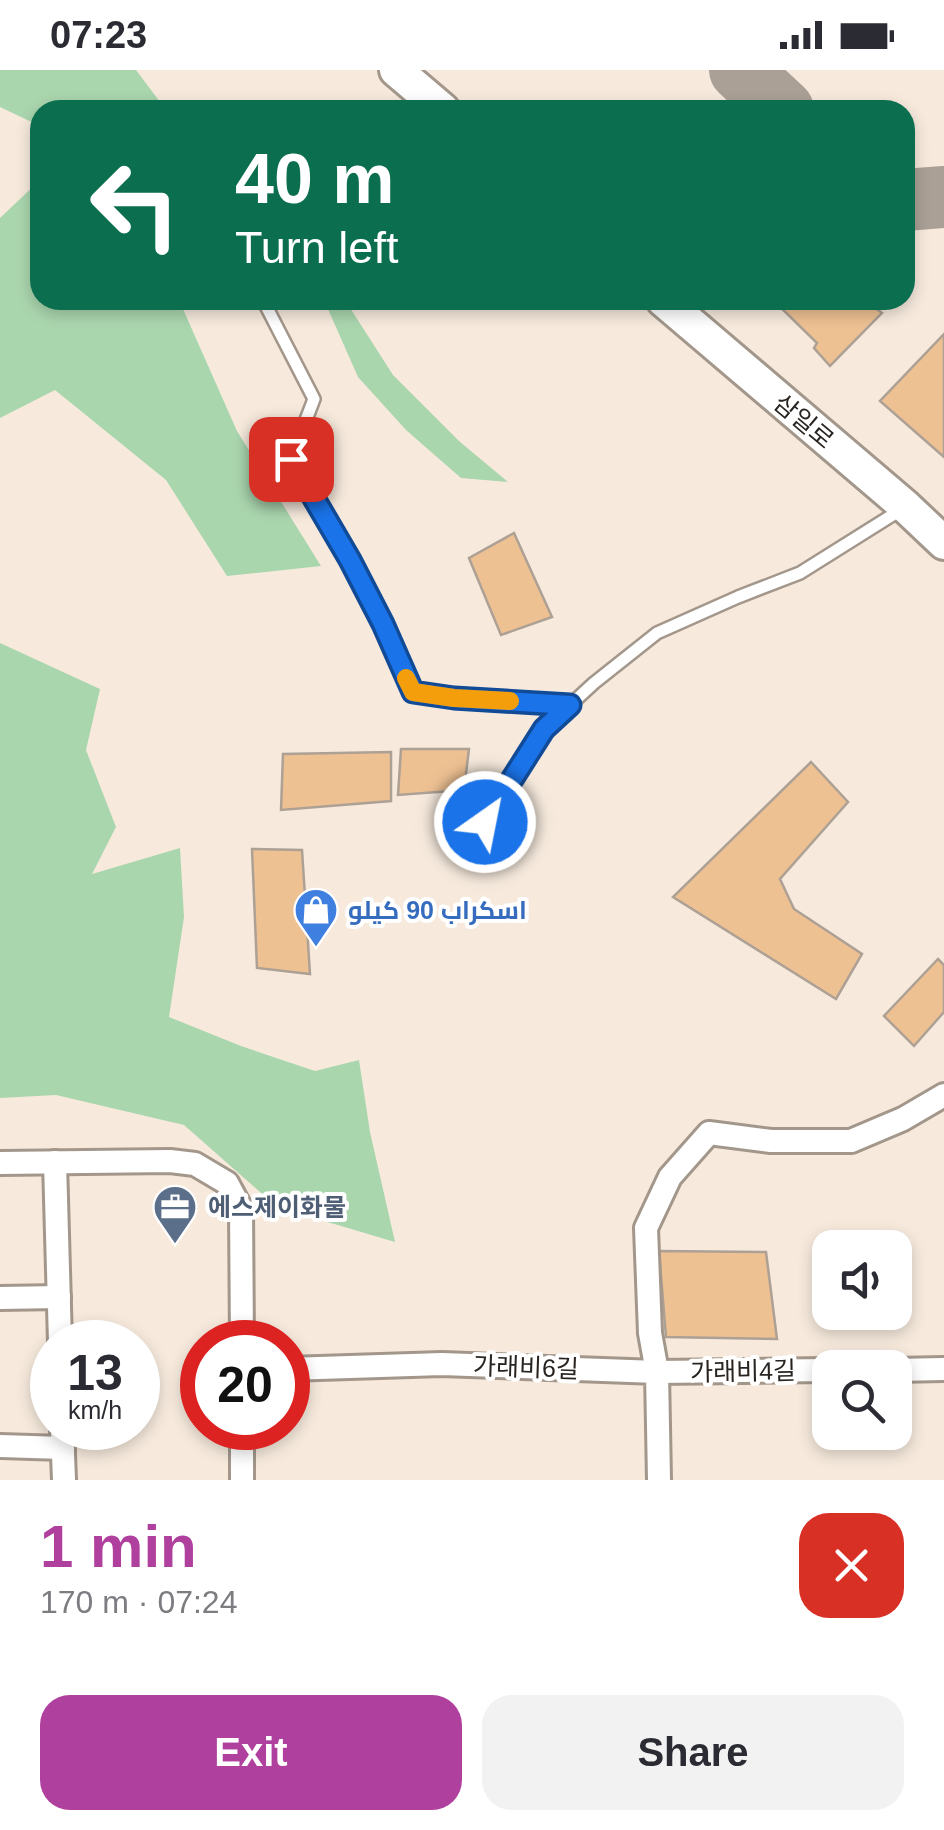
<!DOCTYPE html>
<html lang="en">
<head>
<meta charset="utf-8">
<style>
  :root { --surface:#fff; --page:#f2f2f3; --text:#2b2b33; --muted:#7c7c81; --accent:#b0409e }
  body { margin:0; font-family:Helvetica,Cairo,"Noto Sans KR",sans-serif; background:var(--page); color:var(--text); height:100vh; display:flex; flex-direction:column; font-size:38px; white-space:nowrap }
  * { box-sizing:border-box; margin:0 }
  p { font-size:32px; color:var(--muted) }
  .icon { flex:none; width:55px; height:55px; fill:none; stroke:currentColor; stroke-width:2; stroke-linecap:round; stroke-linejoin:round }
  .map { position:relative; height:1410px; overflow:hidden }
  .side { display:flex; flex-direction:column; background:var(--surface); flex:1 }
  .side>* { flex:none }
  .guide { position:absolute; left:30px; top:30px; width:885px; height:210px; border-radius:30px; box-shadow:0 5px 15px #0003; background:#0b6e4f; color:#fff; overflow:hidden }
  .fabs { position:absolute; left:812px; top:1160px; display:grid; gap:20px }
  .fabs a { display:grid; place-items:center; width:100px; height:100px; border-radius:20px; background:var(--surface); box-shadow:0 5px 15px #0003; font-size:50px }
  .speed { position:absolute; left:30px; top:1250px; display:flex; gap:20px; font-size:50px; font-weight:700; text-align:center }
  .speed>* { display:grid; place-content:center; width:130px; height:130px; border-radius:50%; background:var(--surface); box-shadow:0 5px 15px #0003; line-height:1 }
  .speed small { font-size:25px; font-weight:400 }
  .speed .limit { border:15px solid #d22; background:#fff; color:#111 }
  .pin { position:absolute; display:grid; place-items:center; width:85px; height:85px; color:#fff; margin:-42px; border-radius:20px; box-shadow:0 5px 15px #0006 }
  .me { position:absolute; width:110px; margin:-55px; rotate:33deg; stroke-linejoin:round; filter:drop-shadow(0 0 8px #0008) }
  .turn { display:flex; align-items:center; gap:35px; height:210px; padding:0 40px; font-size:45px }
  .turn .icon { width:130px; height:130px; stroke-width:2.5 }
  .turn b { display:block; font-size:70px; line-height:85px }
  .round { display:grid; place-items:center; flex:none; width:105px; height:105px; border-radius:30px; background:var(--page) }
  .overview { display:flex; align-items:center; justify-content:space-between; height:170px; padding:0 40px }
  h1 { font-size:60px; font-weight:800; line-height:75px; color:var(--accent) }
  .button { display:flex; gap:20px; margin-top:auto; padding:20px 40px }
  .button a { flex:1; height:115px; border-radius:30px; background:var(--accent); color:#fff; font-size:40px; font-weight:800; line-height:115px; text-align:center }
  .button a+a { background:var(--page); color:var(--text) }
  .status { display:flex; justify-content:space-between; align-items:center; height:70px; padding:0 50px; background:var(--surface); direction:ltr }
  .status svg { height:28px; fill:currentColor }
  .map>svg:first-child { display:block }
</style>
</head>
<body>
<div class="status"><b>07:23</b><svg viewBox="0 0 49 12"><path d="M0 12V9h3v3zM5 12V6h3v6zM10 12V3h3v9zM15 12V0h3v12zM26 1h20v11H26zM47 4h2v5h-2z"/></svg></div>
<div class="map">
<svg width="944" height="1410" viewBox="0 0 944 1410">
  <rect width="100%" height="100%" fill="#f7eadd"/>
  <g fill="#aad6ae">
    <path d="M 0,0 L 136,0 L 166,40 L 40,40 L 40,56 L 0,37 Z"/>
    <path d="M 40,110 L 40,230 L 179,230 L 237,361 L 321,496 L 227,506 L 166,410 L 55,320 L 0,348 L 0,148 Z"/>
    <path d="M 324,230 L 345,230 L 393,305 L 459,371 L 508,412 L 461,408 L 406,360 L 358,307 Z"/>
    <path d="M 0,573 L 100,619 L 86,680 L 116,757 L 92,804 L 180,778 L 184,847 L 169,947 L 241,976 L 315,1001 L 359,990 L 370,1062 L 395,1172 L 277,1137 L 184,1055 L 56,1025 L 0,1028 Z"/>
  </g>
  <g fill="none" stroke-linecap="round" stroke-linejoin="round">
    <g stroke="#aaa096" stroke-width="62">
      <path d="M 740,0 L 783,40"/>
      <path d="M 905,130 L 944,127"/>
    </g>
  </g>
  <g fill="#eec193" stroke="#ada094" stroke-width="2.5">
    <path d="M 773,230 L 864,230 L 882,243 L 830,296 L 814,278 L 817,273 Z"/>
    <path d="M 944,264 L 944,387 L 880,331 Z"/>
    <path d="M 514,463 L 552,547 L 501,565 L 469,488 Z"/>
    <path d="M 401,679 L 469,679 L 464,720 L 398,725 Z"/>
    <path d="M 391,682 L 391,731 L 281,740 L 283,684 Z"/>
    <path d="M 811,692 L 848,732 L 780,809 L 794,839 L 862,884 L 836,929 L 673,827 Z"/>
    <path d="M 252,779 L 302,780 L 310,904 L 257,898 Z"/>
    <path d="M 938,889 L 944,895 L 944,942 L 914,976 L 884,946 Z"/>
    <path d="M 659,1181 L 766,1182 L 777,1269 L 666,1267 Z"/>
  </g>
  <g fill="none" stroke-linecap="round" stroke-linejoin="round">
    <defs>
      <g id="lane">
        <path d="M 263,230 L 314,329 L 291,389 L 350,490 L 383,554 L 413,623 L 454,628 L 570,635"/>
        <path d="M 485,752 L 544,659 L 594,613 L 657,563 L 738,527 L 800,503 L 902,439"/>
      </g>
      <g id="street">
        <path d="M 55,1092 L 60,1272"/>
        <path d="M 0,1093 L 170,1091 L 195,1094 L 227,1113 L 241,1139 L 242,1272"/>
        <path d="M 0,1228 L 59,1227"/>
        <path d="M 288,1299 L 442,1294 L 657,1302 L 659,1410"/>
        <path d="M 830,1300 L 657,1302 L 650,1263 L 646,1158 L 670,1107 L 709,1063 L 771,1071 L 851,1071 L 903,1049 L 944,1025"/>
        <path d="M 895,1300 L 944,1299"/>
        <path d="M 62,1358 L 64,1410"/>
        <path d="M 0,1376 L 63,1378"/>
        <path d="M 242,1410 L 242,1358"/>
      </g>
      <g id="secondary">
        <path d="M 396,0 L 443,40"/>
        <path d="M 663,230 L 906,437 L 944,473"/>
      </g>
    </defs>
    <use href="#lane" stroke="#a3978b" stroke-width="16"/>
    <use href="#street" stroke="#a3978b" stroke-width="28"/>
    <use href="#secondary" stroke="#a3978b" stroke-width="38"/>
    <use href="#lane" stroke="#fff" stroke-width="11"/>
    <use href="#street" stroke="#fff" stroke-width="22"/>
    <use href="#secondary" stroke="#fff" stroke-width="32"/>
  </g>
  <g fill="none" stroke-linecap="round" stroke-linejoin="round">
    <defs>
      <path id="route" d="M 291,389 L 350,490 L 383,554 L 413,622 L 454,628 L 570,635 L 544,659 L 485,752"/>
    </defs>
    <use href="#route" stroke="#114b97" stroke-width="25"/>
    <use href="#route" stroke="#1a73e8" stroke-width="18"/>
    <path stroke="#f59e0b" stroke-width="18" d="M 406,608 L 413,622 L 454,628 L 510,631"/>
  </g>
  <defs>
    <symbol id="shop-pin" viewBox="-11 -11 22 30"><path d="M0 17L-7.5 6A9.5 9.5 0 1 1 7.5 6Z" fill="#3f7fe0" stroke="#fff"/><path d="M-5-2.5h2.3a2.7 3.5 0 0 1 5.4 0H5L5.5 6h-11ZM-1.5-2.5h3a1.5 2.3 0 0 0-3 0Z" fill="#fff"/></symbol>
    <symbol id="office-pin" viewBox="-11 -11 22 30"><path d="M0 17L-7.5 6A9.5 9.5 0 1 1 7.5 6Z" fill="#5c6f8a" stroke="#fff"/><path d="M-6-3h4V-5.5h4V-3h4V5H-6ZM-1-4.5V-3h2v-1.5ZM-6 0V1H6V0Z" fill="#fff"/></symbol>
  </defs>
  <g fill-rule="evenodd">
    <use href="#shop-pin" x="291" y="815" width="50" height="68"/>
    <use href="#office-pin" x="150" y="1112" width="50" height="68"/>
  </g>
  <g text-anchor="middle" stroke-width="8" stroke-linejoin="round" paint-order="stroke">
    <g font-size="25" fill="#292420" stroke="#fff">
      <text transform="translate(804 351) rotate(40)" y="9">삼일로</text>
      <text transform="translate(526 1297) rotate(2)" y="9">가래비6길</text>
      <text transform="translate(743 1301) rotate(-1)" y="9">가래비4길</text>
    </g>
    <g font-size="25" font-weight="bold" fill="#366cbe" stroke="#fff" text-anchor="start">
      <text x="348" y="849">اسكراب 90 كيلو</text>
    </g>
    <g font-size="25" font-weight="bold" fill="#4e5e75" stroke="#fff" text-anchor="start">
      <text x="208" y="1146">에스제이화물</text>
    </g>
  </g>
</svg>
<div class="fabs">
<a><svg class="icon" aria-label="sound" viewBox="0 0 24 24"><path d="M4 9h4l5-4v14l-5-4H4zM17 9q2 3 0 6"/></svg></a>
<a><svg class="icon" aria-label="search" viewBox="0 0 24 24"><circle cx="10" cy="10" r="6"/><path d="M15 15l6 6"/></svg></a>
</div>
<div class="speed"><div>13<small>km/h</small></div><div class="limit">20</div></div>
<div class="pin" style="left:291px;top:389px;background:#d93025"><svg class="icon" aria-label="arrive" viewBox="0 0 24 24"><path d="M6 21V4h12l-3 4 3 4H6"/></svg></div>
<svg class="me" style="left:485px;top:752px" viewBox="-20 -20 40 40"><circle r="17" fill="#1a73e8" stroke="#fff" stroke-width="3"/><path d="M0-11L8 9 0 5-8 9z" fill="#fff"/></svg>
<div class="guide">
<div class="turn"><svg class="icon" aria-label="left" viewBox="0 0 24 24"><path d="M17 20v-9H6M10 6l-5 5 5 5"/></svg><div><b>40 m</b>Turn left</div></div>
</div>
</div>
<section class="side">
<div class="overview"><div><h1>1 min</h1><p>170 m · 07:24</p></div><a class="round" style="background:#d93025;color:#fff"><svg class="icon" aria-label="close" viewBox="0 0 24 24"><path d="M6 6l12 12M18 6L6 18"/></svg></a></div>
<div class="button"><a>Exit</a><a>Share</a></div>
</section>
</body>
</html>
